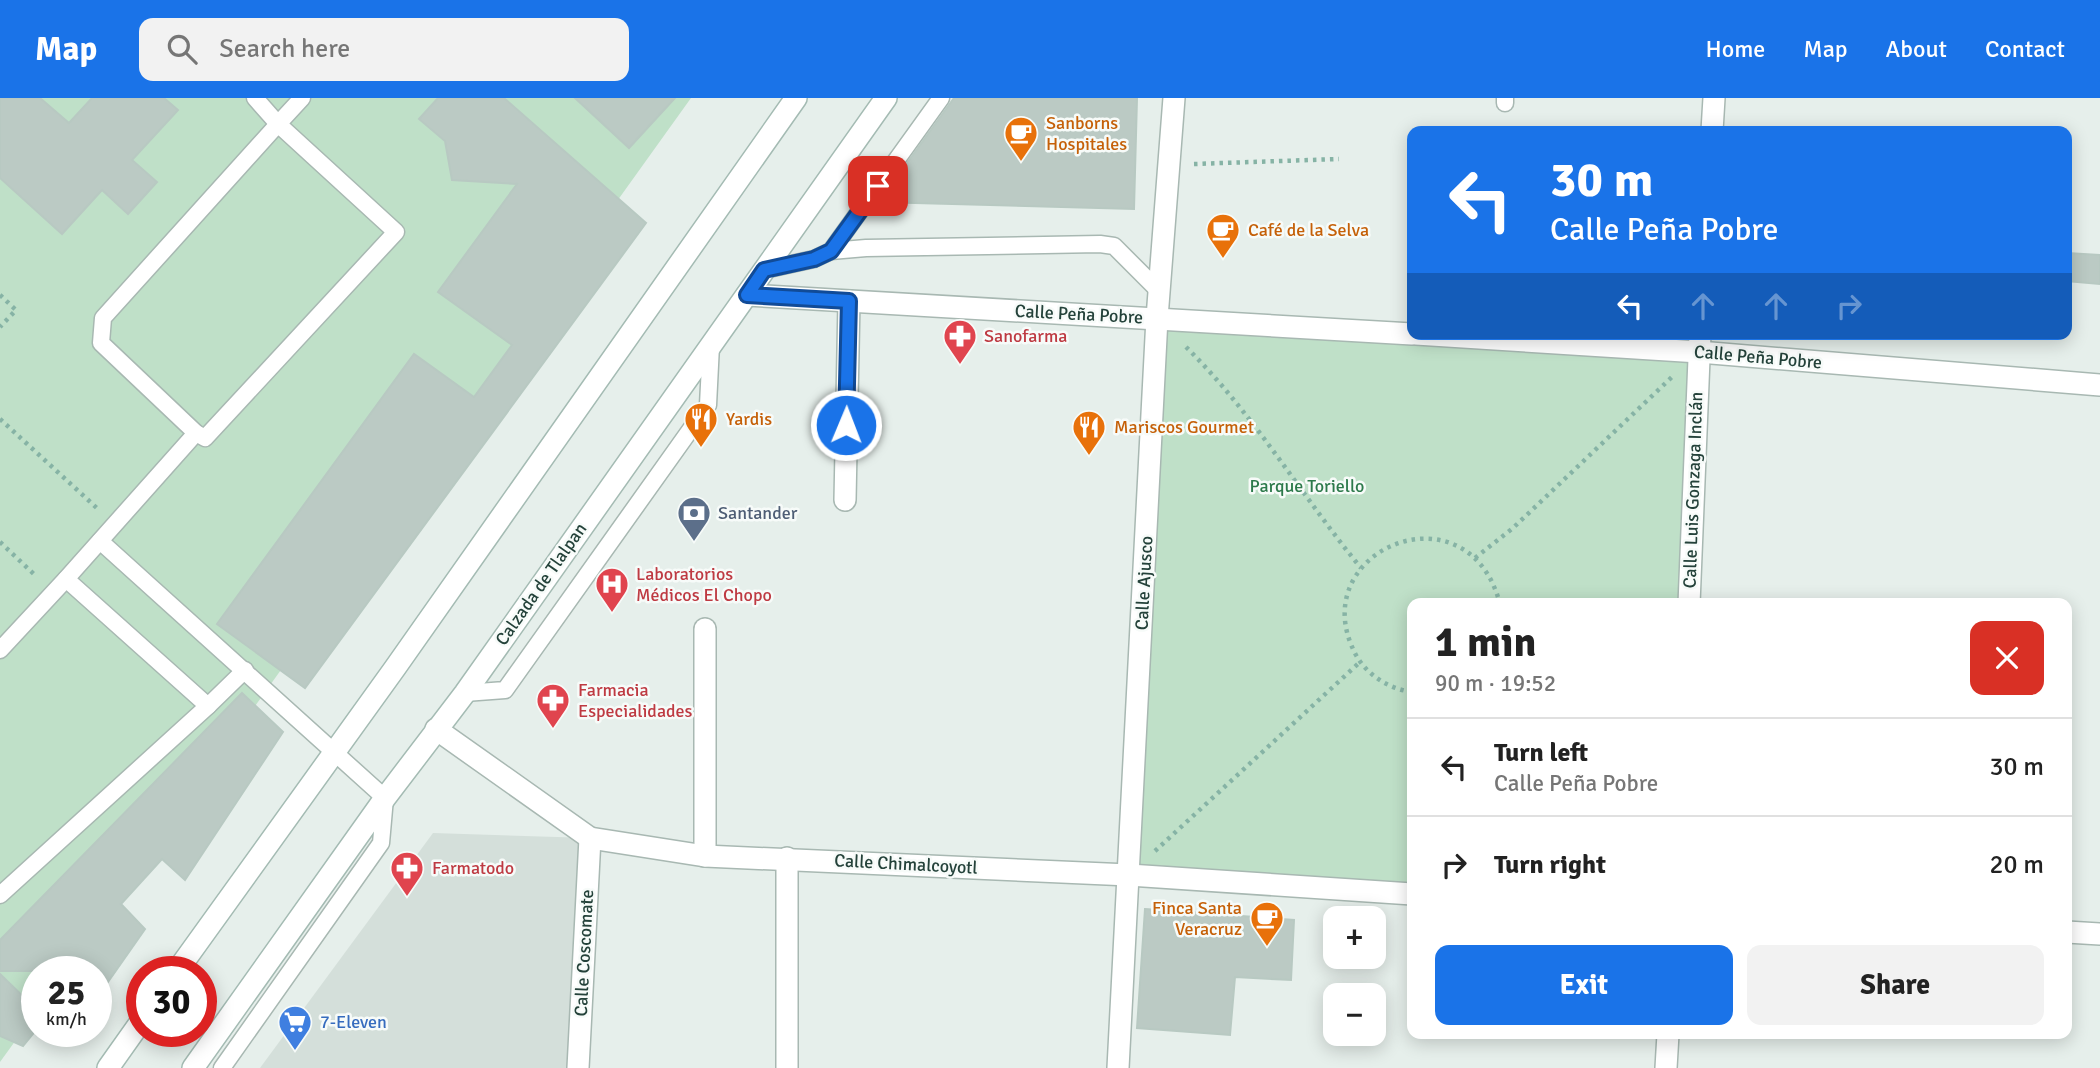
<!DOCTYPE html>
<html lang="en">
<head>
<meta charset="utf-8">
<style>
  :root { --surface:#fff; --page:#f2f2f2; --text:#222; --muted:#767676; --line:#e0e0e0; --accent:#1a73e8 }
  body { margin:0; font-family:Signika,sans-serif; background:var(--page); color:var(--text); height:100vh; display:flex; flex-direction:column; font-size:26px; white-space:nowrap }
  * { box-sizing:border-box; margin:0 }
  p { font-size:23px; color:var(--muted) }
  .icon { flex:none; width:38px; height:38px; fill:none; stroke:currentColor; stroke-width:2; stroke-linecap:round; stroke-linejoin:round }
  .map { position:relative; flex:1; overflow:hidden }
  .side { position:absolute; left:1407px; top:500px; width:665px; height:441px; display:flex; flex-direction:column; background:var(--surface); border-radius:14px; box-shadow:0 4px 18px #0003 }
  .side>* { flex:none }
  .hud { position:absolute; left:1407px; top:28px; width:665px; height:214px; border-radius:14px; box-shadow:0 4px 18px #0003; background:#1a73e8; color:#fff; overflow:hidden }
  .fabs { position:absolute; left:1323px; top:808px; display:grid; gap:14px }
  .fabs a { display:grid; place-items:center; width:63px; height:63px; border-radius:14px; background:var(--surface); box-shadow:0 4px 18px #0003; font-size:35px }
  .speed { position:absolute; left:21px; top:858px; display:flex; gap:14px; font-size:35px; font-weight:700; text-align:center }
  .speed>* { display:grid; place-content:center; width:91px; height:91px; border-radius:50%; background:var(--surface); box-shadow:0 4px 18px #0003; line-height:1 }
  .speed small { font-size:18px; font-weight:400 }
  .speed .limit { border:10px solid #d22; background:#fff; color:#111 }
  .pin { position:absolute; display:grid; place-items:center; width:60px; height:60px; color:#fff; margin:-30px; border-radius:14px; box-shadow:0 4px 10px #0006 }
  .me { position:absolute; width:77px; margin:-38px; rotate:1deg; stroke-linejoin:round; filter:drop-shadow(0 0 5px #0008) }
  .turn { display:flex; align-items:center; gap:24px; height:147px; padding:0 28px; font-size:32px }
  .turn .icon { width:91px; height:91px; stroke-width:2.5 }
  .turn b { display:block; font-size:49px; line-height:60px }
  .lanes { display:flex; align-items:center; height:66px; padding:0 28px; background:#0003; justify-content:center; gap:35px; direction:ltr }
  .lanes .off { opacity:.35 }
  .round { display:grid; place-items:center; flex:none; width:74px; height:74px; border-radius:14px; background:var(--page) }
  .head { display:flex; align-items:center; justify-content:space-between; height:119px; padding:0 28px }
  h1 { font-size:42px; font-weight:800; line-height:52px }
  .button { display:flex; gap:14px; margin-top:auto; padding:14px 28px }
  .button a { flex:1; height:80px; border-radius:14px; background:var(--accent); color:#fff; font-size:28px; font-weight:800; line-height:80px; text-align:center }
  .button a+a { background:var(--page); color:var(--text) }
  ul { padding:0; list-style:none }
  li { display:flex; align-items:center; gap:21px; height:98px; padding:0 28px; border-top:2px solid var(--line) }
  li div { flex:1 }
  li b { display:block; font-size:26px }
  li em { font-style:normal }
  header { display:flex; align-items:center; gap:42px; box-sizing:border-box; height:98px; padding:0 35px; background:var(--accent); color:#fff }
  header strong { font-size:33px }
  nav { display:flex; gap:38px; margin-inline-start:auto; font-size:24px }
  .search { width:490px; height:63px; background:var(--page); display:flex; align-items:center; gap:18px; box-sizing:border-box; padding:0 24px; border-radius:14px; color:var(--muted); font-size:26px }
  .map>svg:first-child { display:block }
</style>
</head>
<body>
<header>
<strong>Map</strong>
<div class="search"><svg class="icon" aria-label="search" viewBox="0 0 24 24"><circle cx="10" cy="10" r="6"/><path d="M15 15l6 6"/></svg>Search here</div>
<nav><a>Home</a><a>Map</a><a>About</a><a>Contact</a></nav>
</header>
<div class="map">
<svg width="2100" height="970" viewBox="0 0 2100 970">
  <rect width="100%" height="100%" fill="#e6efeb"/>
  <path fill="#d4dfda" d="M 433,735 L 590,740 L 578,970 L 260,970 Z"/>
  <g fill="#bfe0c8">
    <path d="M 0,0 L 691,0 L 65,873 L 37,873 L 37,913 L 0,964 Z"/>
    <path d="M 1157,220 L 1699,254 L 1689,506 L 1412,506 L 1412,796 L 1129,777 Z"/>
  </g>
  <g fill="#bbcac4" stroke="#b8c9c2" stroke-width="2">
    <path d="M 0,0 L 40,0 L 69,25 L 92,0 L 164,0 L 178,12 L 132,62 L 157,84 L 128,116 L 102,92 L 62,136 L 0,80 Z"/>
    <path d="M 438,0 L 504,0 L 646,125 L 305,590 L 217,526 L 414,256 L 474,299 L 512,247 L 438,194 L 517,86 L 452,82 L 445,43 L 419,21 Z"/>
    <path d="M 575,0 L 675,0 L 629,50 Z"/>
    <path d="M 954,0 L 1137,0 L 1134,111 L 879,104 Z"/>
    <path d="M 2067,155 L 2100,157 L 2100,186 L 2067,183 Z"/>
    <path d="M 242,595 L 283,634 L 185,782 L 162,761 L 121,806 L 145,831 L 96,901 L 96,873 L 0,873 L 0,842 Z"/>
    <path d="M 1145,811 L 1294,822 L 1291,882 L 1235,879 L 1230,937 L 1137,930 Z"/>
    <path d="M 0,876 L 37,912 L 37,931 L 23,948 L 0,938 Z"/>
  </g>
  <g fill="none" stroke-linecap="round" stroke-linejoin="round">
    <defs>
      <g id="lane">
        <path d="M 255,0 L 278,26 L 302,0"/>
        <path d="M 1505,5 L 1505,0"/>
        <path d="M 278,26 L 396,134 L 205,340 L 196,335 L 101,245 L 103,220 Z"/>
        <path d="M 831,153 L 866,150 L 1100,146 L 1114,148 L 1159,193"/>
        <path d="M 764,172 L 814,161 L 831,153 L 941,0"/>
        <path d="M 100,443 L 385,700 L 381,745 L 222,970"/>
        <path d="M 66,481 L 208,608 L 245,572"/>
        <path d="M 0,552 L 66,481 L 196,335"/>
        <path d="M 465,595 L 505,592 L 708,307 L 711,247"/>
        <path d="M 0,797 L 208,608"/>
      </g>
      <g id="street">
        <path d="M 1712,33 L 1714,0"/>
        <path d="M 747,197 L 1412,236"/>
        <path d="M 1416,236 L 1699,254 L 2100,287"/>
        <path d="M 845,402 L 849,203"/>
        <path d="M 1689,506 L 1700,236"/>
        <path d="M 436,631 L 590,740 L 705,758 L 1129,777 L 1412,796"/>
        <path d="M 705,758 L 705,531"/>
        <path d="M 2067,834 L 2100,836"/>
        <path d="M 578,970 L 590,740"/>
        <path d="M 787,970 L 787,760"/>
        <path d="M 1118,970 L 1157,220 L 1174,0"/>
        <path d="M 1666,970 L 1668,936"/>
      </g>
      <g id="secondary">
        <path d="M 177,873 L 395,570 L 796,0"/>
        <path d="M 108,970 L 142,922"/>
        <path d="M 193,970 L 385,700 L 465,595 L 886,0"/>
      </g>
    </defs>
    <use href="#lane" stroke="#a8b8b2" stroke-width="19"/>
    <use href="#street" stroke="#a8b8b2" stroke-width="24"/>
    <use href="#secondary" stroke="#a4bbb3" stroke-width="24"/>
    <g stroke="#86b3a5" stroke-width="4.5" stroke-dasharray="3.5 5" stroke-linecap="butt">
      <path d="M 1194,66 L 1339,61"/>
      <path d="M 0,197 L 16,212 L 0,229"/>
      <path d="M 1186,249 C 1253,315 1301,397 1361,470"/>
      <path d="M 0,321 L 99,412"/>
      <path d="M 0,444 L 37,479"/>
      <path d="M 1475,460 L 1513,430 L 1673,278"/>
      <path d="M 1412,594 C 1389,591 1367,577 1356,557 C 1300,453 1468,383 1500,506"/>
      <path d="M 1155,753 L 1360,564"/>
    </g>
    <use href="#lane" stroke="#fff" stroke-width="16"/>
    <use href="#street" stroke="#fff" stroke-width="21"/>
    <use href="#secondary" stroke="#fff" stroke-width="21"/>
  </g>
  <g fill="none" stroke-linecap="round" stroke-linejoin="round">
    <defs>
      <path id="route" d="M 846,327 L 849,203 L 747,197 L 764,172 L 814,161 L 831,153 L 878,88"/>
    </defs>
    <use href="#route" stroke="#114b97" stroke-width="18"/>
    <use href="#route" stroke="#1a73e8" stroke-width="12"/>
  </g>
  <defs>
    <symbol id="cafe-pin" viewBox="-11 -11 22 30"><path d="M0 17L-7.5 6A9.5 9.5 0 1 1 7.5 6Z" fill="#e8710a" stroke="#f7fbf9"/><path d="M-5.5-4.5H6V0H3Q3 3.5 0 3.5H-2.5Q-5.5 3.5-5.5 0ZM3-3.2v2h1.7v-2ZM-6 4.5H4V6H-6Z" fill="#fff"/></symbol>
    <symbol id="pharmacy-pin" viewBox="-11 -11 22 30"><path d="M0 17L-7.5 6A9.5 9.5 0 1 1 7.5 6Z" fill="#e0444e" stroke="#f7fbf9"/><path d="M-2-6h4v4h4v4h-4v4h-4v-4h-4v-4h4Z" fill="#fff"/></symbol>
    <symbol id="restaurant-pin" viewBox="-11 -11 22 30"><path d="M0 17L-7.5 6A9.5 9.5 0 1 1 7.5 6Z" fill="#e8710a" stroke="#f7fbf9"/><path d="M-5-6h1v4h1v-4h1v4h1v-4h1v5L-1.5 .5V6h-2V.5L-5-1ZM5-6V6H3V1.5H1.5Q1.5-4 5-6Z" fill="#fff"/></symbol>
    <symbol id="bank-pin" viewBox="-11 -11 22 30"><path d="M0 17L-7.5 6A9.5 9.5 0 1 1 7.5 6Z" fill="#5c6f8a" stroke="#f7fbf9"/><path d="M-6-4H6V4H-6ZM0-2.3a2.3 2.3 0 1 0 0 4.6a2.3 2.3 0 1 0 0-4.6Z" fill="#fff"/></symbol>
    <symbol id="hospital-pin" viewBox="-11 -11 22 30"><path d="M0 17L-7.5 6A9.5 9.5 0 1 1 7.5 6Z" fill="#e0444e" stroke="#f7fbf9"/><path d="M-5-5h3v3.5h4V-5h3V5h-3V1.5h-4V5h-3Z" fill="#fff"/></symbol>
    <symbol id="supermarket-pin" viewBox="-11 -11 22 30"><path d="M0 17L-7.5 6A9.5 9.5 0 1 1 7.5 6Z" fill="#3f7fe0" stroke="#f7fbf9"/><path d="M-6-5.5h2.5l.6 2H6L4.5 2H-2.5L-4.4-4H-6ZM-1.5 3.2a1.3 1.3 0 1 0 .1 0ZM3 3.2a1.3 1.3 0 1 0 .1 0Z" fill="#fff"/></symbol>
  </defs>
  <g fill-rule="evenodd">
    <use href="#cafe-pin" x="1002" y="16" width="38" height="52"/>
    <use href="#cafe-pin" x="1204" y="113" width="38" height="52"/>
    <use href="#pharmacy-pin" x="941" y="219" width="38" height="52"/>
    <use href="#restaurant-pin" x="682" y="302" width="38" height="52"/>
    <use href="#restaurant-pin" x="1070" y="310" width="38" height="52"/>
    <use href="#bank-pin" x="675" y="396" width="38" height="52"/>
    <use href="#hospital-pin" x="593" y="467" width="38" height="52"/>
    <use href="#pharmacy-pin" x="534" y="583" width="38" height="52"/>
    <use href="#pharmacy-pin" x="388" y="751" width="38" height="52"/>
    <use href="#cafe-pin" x="1248" y="801" width="38" height="52"/>
    <use href="#supermarket-pin" x="276" y="905" width="38" height="52"/>
  </g>
  <g text-anchor="middle" stroke-width="5" stroke-linejoin="round" paint-order="stroke">
    <g font-size="18" fill="#c56008" stroke="#f7fbf9" text-anchor="start">
      <text x="1046" y="31">Sanborns<tspan x="1046" dy="21">Hospitales</tspan></text>
      <text x="1248" y="138">Café de la Selva</text>
      <text x="726" y="327">Yardis</text>
      <text x="1114" y="335">Mariscos Gourmet</text>
      <text x="1242" y="816" text-anchor="end">Finca Santa<tspan x="1242" dy="21">Veracruz</tspan></text>
    </g>
    <g font-size="18" fill="#24423a" stroke="#f7fbf9">
      <text transform="translate(1079 216) rotate(3)" y="6">Calle Peña Pobre</text>
      <text transform="translate(1758 259) rotate(5)" y="6">Calle Peña Pobre</text>
      <text transform="translate(1693 392) rotate(-88)" y="6">Calle Luis Gonzaga Inclán</text>
      <text transform="translate(1144 485) rotate(-87)" y="6">Calle Ajusco</text>
      <text transform="translate(541 486) rotate(-55)" y="6">Calzada de Tlalpan</text>
      <text transform="translate(906 766) rotate(3)" y="6">Calle Chimalcoyotl</text>
      <text transform="translate(584 855) rotate(-87)" y="6">Calle Coscomate</text>
    </g>
    <g font-size="18" fill="#be3a42" stroke="#f7fbf9" text-anchor="start">
      <text x="984" y="244">Sanofarma</text>
      <text x="636" y="482">Laboratorios<tspan x="636" dy="21">Médicos El Chopo</tspan></text>
      <text x="578" y="598">Farmacia<tspan x="578" dy="21">Especialidades</tspan></text>
      <text x="432" y="776">Farmatodo</text>
    </g>
    <g font-size="18" fill="#2d7a4b" stroke="#f7fbf9">
      <text x="1307" y="394">Parque Toriello</text>
    </g>
    <g font-size="18" fill="#4e5e75" stroke="#f7fbf9" text-anchor="start">
      <text x="718" y="421">Santander</text>
    </g>
    <g font-size="18" fill="#366cbe" stroke="#f7fbf9" text-anchor="start">
      <text x="320" y="930">7-Eleven</text>
    </g>
  </g>
</svg>
<div class="fabs">
<a>+</a>
<a>−</a>
</div>
<div class="speed"><div>25<small>km/h</small></div><div class="limit">30</div></div>
<div class="pin" style="left:878px;top:88px;background:#d93025"><svg class="icon" aria-label="arrive" viewBox="0 0 24 24"><path d="M6 21V4h12l-3 4 3 4H6"/></svg></div>
<svg class="me" style="left:846px;top:327px" viewBox="-20 -20 40 40"><circle r="17" fill="#1a73e8" stroke="#fff" stroke-width="3"/><path d="M0-11L8 9 0 5-8 9z" fill="#fff"/></svg>
<div class="hud">
<div class="turn"><svg class="icon" aria-label="left" viewBox="0 0 24 24"><path d="M17 20v-9H6M10 6l-5 5 5 5"/></svg><div><b>30 m</b>Calle Peña Pobre</div></div>
<div class="lanes"><svg class="icon" aria-label="left" viewBox="0 0 24 24"><path d="M17 20v-9H6M10 6l-5 5 5 5"/></svg><svg class="icon off" aria-label="ahead" viewBox="0 0 24 24"><path d="M12 20V5M6 11l6-6 6 6"/></svg><svg class="icon off" aria-label="ahead" viewBox="0 0 24 24"><path d="M12 20V5M6 11l6-6 6 6"/></svg><svg class="icon off" aria-label="right" viewBox="0 0 24 24"><path d="M7 20v-9h11M14 6l5 5-5 5"/></svg></div>
</div>
<section class="side">
<div class="head"><div><h1>1 min</h1><p>90 m · 19:52</p></div><a class="round" style="background:#d93025;color:#fff"><svg class="icon" aria-label="close" viewBox="0 0 24 24"><path d="M6 6l12 12M18 6L6 18"/></svg></a></div>
<ul>
<li><svg class="icon" aria-label="left" viewBox="0 0 24 24"><path d="M17 20v-9H6M10 6l-5 5 5 5"/></svg><div><b>Turn left</b><p>Calle Peña Pobre</p></div><em>30 m</em></li>
<li><svg class="icon" aria-label="right" viewBox="0 0 24 24"><path d="M7 20v-9h11M14 6l5 5-5 5"/></svg><div><b>Turn right</b></div><em>20 m</em></li>
</ul>
<div class="button"><a>Exit</a><a>Share</a></div>
</section>
</div>
</body>
</html>
